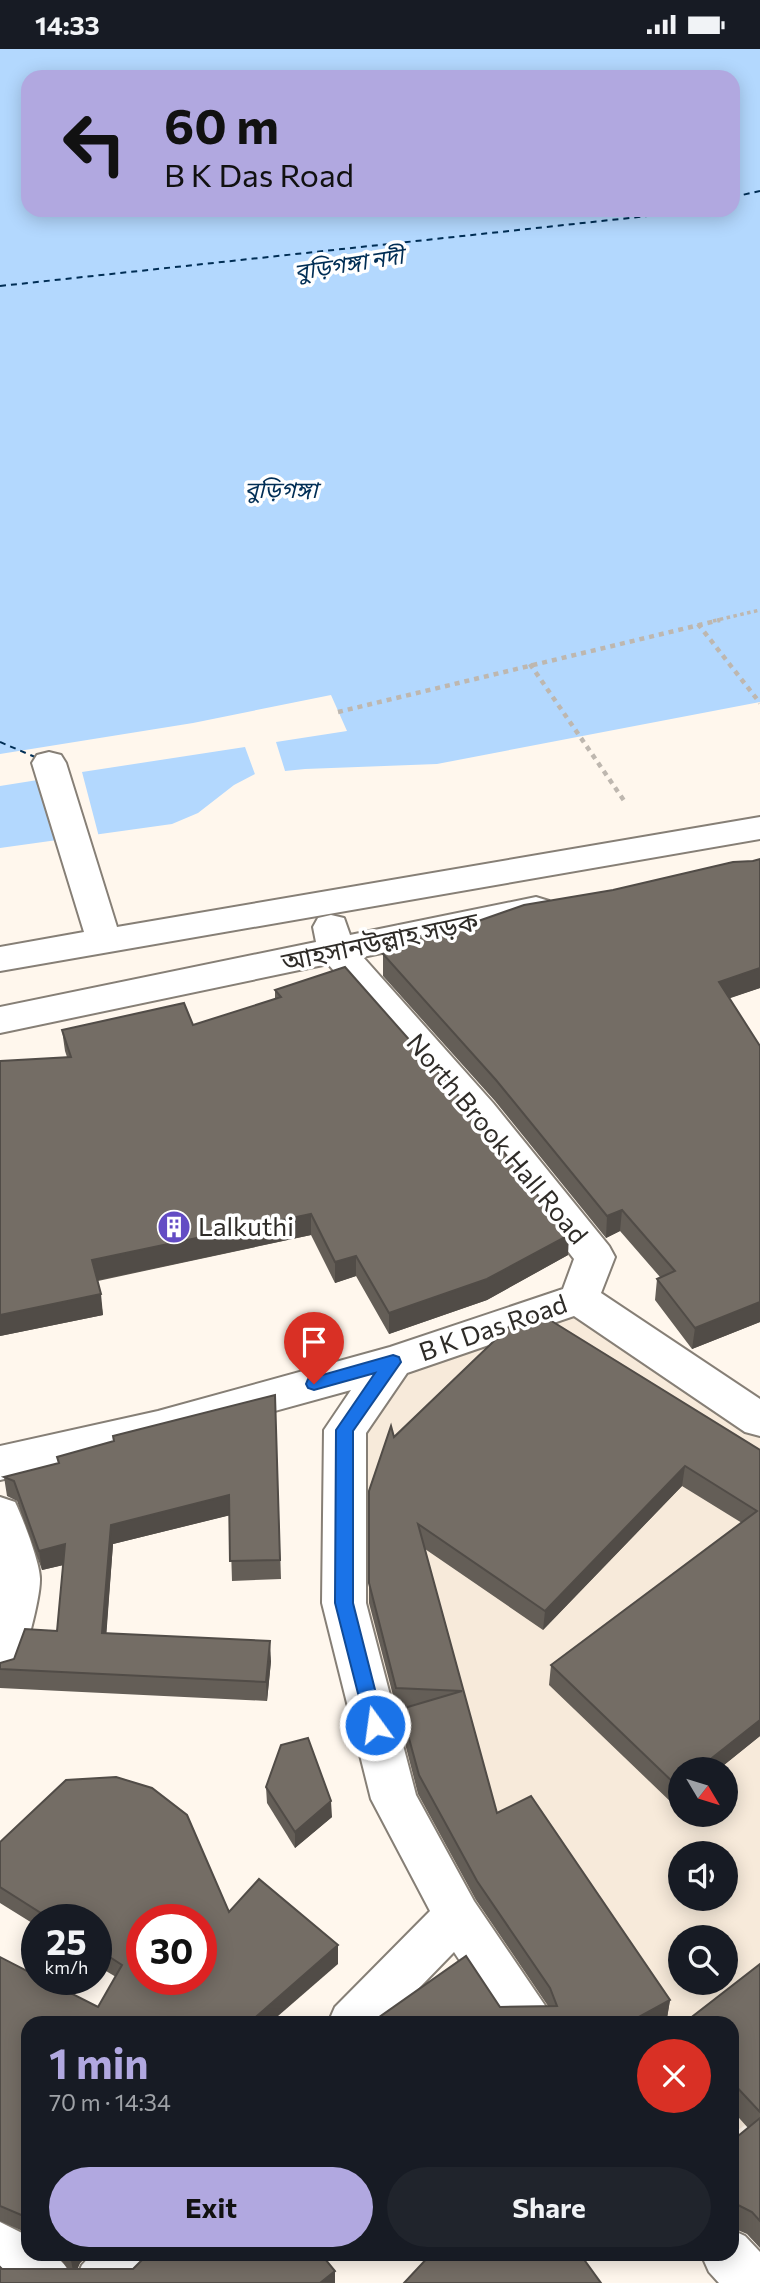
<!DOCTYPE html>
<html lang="en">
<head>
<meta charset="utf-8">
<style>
  :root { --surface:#171b24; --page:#20242c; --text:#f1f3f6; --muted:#9ea1a6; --accent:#b1a8e0 }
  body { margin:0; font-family:Commissioner,"Noto Sans Bengali",sans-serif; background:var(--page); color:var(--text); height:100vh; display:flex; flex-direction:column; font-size:26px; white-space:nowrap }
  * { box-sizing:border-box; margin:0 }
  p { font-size:23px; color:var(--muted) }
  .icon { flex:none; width:38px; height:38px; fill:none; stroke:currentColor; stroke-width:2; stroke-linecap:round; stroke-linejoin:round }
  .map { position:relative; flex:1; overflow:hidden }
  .details { position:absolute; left:21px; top:1967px; width:718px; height:245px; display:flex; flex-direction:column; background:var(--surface); border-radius:21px; box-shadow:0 4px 18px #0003 }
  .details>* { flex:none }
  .hud { position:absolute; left:21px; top:21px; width:719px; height:147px; border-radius:21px; box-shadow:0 4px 18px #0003; background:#b1a8e0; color:#111; overflow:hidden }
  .needle { width:46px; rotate:128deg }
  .buttons { position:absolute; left:668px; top:1708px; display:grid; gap:14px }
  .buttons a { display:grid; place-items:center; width:70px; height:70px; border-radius:50%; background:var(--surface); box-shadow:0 4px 18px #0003; font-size:35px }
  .speed { position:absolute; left:21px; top:1855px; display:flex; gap:14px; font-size:35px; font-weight:700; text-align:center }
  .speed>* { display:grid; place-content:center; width:91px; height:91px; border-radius:50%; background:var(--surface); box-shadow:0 4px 18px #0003; line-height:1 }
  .speed small { font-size:18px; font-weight:400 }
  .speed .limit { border:10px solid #d22; background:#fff; color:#111 }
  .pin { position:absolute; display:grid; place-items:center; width:60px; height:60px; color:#fff; margin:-72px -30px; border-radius:50% 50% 50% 0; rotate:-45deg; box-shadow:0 0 7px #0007 }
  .pin .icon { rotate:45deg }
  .me { position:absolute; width:77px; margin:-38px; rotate:346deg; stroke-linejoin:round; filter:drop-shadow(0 0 5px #0008) }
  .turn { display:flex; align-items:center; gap:24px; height:147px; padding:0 28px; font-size:32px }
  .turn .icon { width:91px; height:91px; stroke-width:2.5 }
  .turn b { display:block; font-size:49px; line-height:60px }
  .round { display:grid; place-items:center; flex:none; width:74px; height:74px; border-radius:37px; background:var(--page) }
  .summary { display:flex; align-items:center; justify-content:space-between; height:119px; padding:0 28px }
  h1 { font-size:42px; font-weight:700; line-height:52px; color:var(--accent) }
  .action { display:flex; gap:14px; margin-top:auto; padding:14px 28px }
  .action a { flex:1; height:80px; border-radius:42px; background:var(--accent); color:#111; font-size:28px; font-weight:700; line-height:80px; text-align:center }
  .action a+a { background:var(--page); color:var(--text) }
  .status { display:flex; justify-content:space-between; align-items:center; height:49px; padding:0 35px; background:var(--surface); direction:ltr }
  .status svg { height:19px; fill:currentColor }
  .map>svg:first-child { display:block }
</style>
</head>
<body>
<div class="status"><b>14:33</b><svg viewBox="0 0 49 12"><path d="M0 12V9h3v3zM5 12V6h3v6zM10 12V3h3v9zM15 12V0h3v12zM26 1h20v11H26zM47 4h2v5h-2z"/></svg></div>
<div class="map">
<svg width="760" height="2234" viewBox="0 0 760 2234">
  <rect width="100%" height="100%" fill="#fff7ed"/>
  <path fill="#f7eada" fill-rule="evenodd" d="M 579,1250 L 760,1374 L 760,2066 L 732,2085 L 732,1974 L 551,1974 L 457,1867 L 344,1554 L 345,1381 L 393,1313 ZM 681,1720 L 726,1720 L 726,1766 L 681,1766 ZM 681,1804 L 726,1804 L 726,1850 L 681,1850 ZM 681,1888 L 726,1888 L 726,1934 L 681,1934 Z"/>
  <path fill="#b3d8fe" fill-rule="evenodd" d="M 0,0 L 760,0 L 760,653 L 437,715 L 305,720 L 255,725 L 234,736 L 198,764 L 172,775 L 0,799 ZM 28,28 L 733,28 L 733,161 L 28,161 Z"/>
  <path fill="#fff7ed" d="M 331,646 L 347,682 L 276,693 L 286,725 L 256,728 L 245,698 L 82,723 L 99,788 L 61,793 L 44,730 L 0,737 L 0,705 L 193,674 Z"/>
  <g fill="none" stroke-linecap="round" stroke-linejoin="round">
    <g stroke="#012e55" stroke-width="2" stroke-dasharray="6 5" stroke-linecap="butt">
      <path d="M 733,148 L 760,142"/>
      <path d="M 0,237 L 657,166 L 677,161"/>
      <path d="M 0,693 L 35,708"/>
    </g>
    <defs>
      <g id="minor">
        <path d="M 49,703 L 61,706 L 66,714 L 117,878 L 760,768 L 760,790 L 0,922 L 0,898 L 84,883 L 32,714 L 37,706 Z"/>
        <path d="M 536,848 L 549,852 L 554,860 L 549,868 L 363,908 L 493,1054 L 609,1197 L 615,1208 L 601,1244 L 760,1350 L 760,1387 L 745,1383 L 574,1267 L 407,1324 L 366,1384 L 366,1554 L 416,1746 L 474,1852 L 546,1958 L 553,1974 L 501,1974 L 454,1903 L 385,1974 L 328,1974 L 335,1958 L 430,1862 L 371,1750 L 322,1554 L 324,1381 L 351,1341 L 158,1394 L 0,1431 L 0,1397 L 158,1362 L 390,1298 L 563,1240 L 574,1210 L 467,1074 L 328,915 L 0,984 L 0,958 L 316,893 L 313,878 L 318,869 L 331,866 L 344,869 L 350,886 Z"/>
        <path d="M 0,1448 L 15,1453 C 22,1467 41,1516 40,1531 C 40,1551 24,1610 16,1627 L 0,1633 Z"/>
        <path d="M 0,2173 L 28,2187 L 28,2205 C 56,2205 63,2207 74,2234 L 82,2216 L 92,2205 L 153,2205 L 145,2223 L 135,2234 L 6,2234 L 0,2230 Z"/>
        <path d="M 732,2181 L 745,2187 L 760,2203 L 760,2234 L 719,2234 L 709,2223 L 701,2205 L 732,2205 Z"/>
      </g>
    </defs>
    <use href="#minor" stroke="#867f76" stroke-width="4"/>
    <path stroke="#beb7af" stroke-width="3.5" stroke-dasharray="3.5 3.5" stroke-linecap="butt" d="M 713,572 L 760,561"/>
    <g stroke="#beb7af" stroke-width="4.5" stroke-dasharray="5 5" stroke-linecap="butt">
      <path d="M 698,575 L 760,654"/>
      <path d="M 530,615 L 625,753"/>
      <path d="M 338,663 L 720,571"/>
    </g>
    <use href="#minor" fill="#fff" fill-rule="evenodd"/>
  </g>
  <g fill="#645e57">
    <path d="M 760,810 L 760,939 L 729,949 L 760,997 L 760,1273 L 692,1300 L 655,1251 L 657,1230 L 660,1228 L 620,1182 L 606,1189 L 495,1052 L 383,927 L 383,905 L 401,899 L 401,894 L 613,841 Z"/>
    <path d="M 275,941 L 568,1206 L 487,1251 L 389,1285 L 356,1227 L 335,1234 L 311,1186 L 98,1232 L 103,1266 L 0,1287 L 67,1008 L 65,1002 L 62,981 L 193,976 L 275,950 Z"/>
    <path d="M 275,1346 L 281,1530 L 232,1532 L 230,1466 L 113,1495 L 106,1585 L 271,1612 L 267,1652 L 0,1639 L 0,1620 L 57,1582 L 63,1516 L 42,1521 L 17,1452 L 7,1447 L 4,1428 L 58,1414 L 57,1408 L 113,1393 L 113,1387 Z"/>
    <path d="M 394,1388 L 760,1401 L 760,1687 L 719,1720 L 681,1720 L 681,1751 L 674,1756 L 549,1636 L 551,1616 L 742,1474 L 682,1437 L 543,1581 L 425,1500 L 497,1764 L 670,1951 L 667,1969 L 659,1974 L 378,1974 L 378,1969 L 500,1958 L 548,1957 L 476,1851 L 418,1745 L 401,1679 L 401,1660 L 404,1659 L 396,1658 L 369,1554 L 369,1442 Z"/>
    <path d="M 266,1738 L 332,1768 L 295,1799 L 267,1754 Z"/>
    <path d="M 0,1793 L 229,1863 L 338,1915 L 28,1974 L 28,2190 L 27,2184 L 0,2172 L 0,1908 L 98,1958 L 116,1928 L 96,1916 L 96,1871 L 37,1871 L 37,1877 L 0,1854 Z"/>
    <path d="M 760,1915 L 760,2199 L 747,2185 L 733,2179 L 732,2183 L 732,2092 L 748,2079 L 732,2061 L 732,1974 Z"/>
    <path d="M 46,2205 L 89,2205 L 80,2214 L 77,2220 L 335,2222 L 335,2234 L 0,2234 L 2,2220 L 68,2220 L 58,2207 Z"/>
  </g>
  <g fill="#514c47">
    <path d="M 760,919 L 760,939 L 716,954 L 719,933 Z"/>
    <path d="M 622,1161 L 620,1182 L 606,1189 L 607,1167 Z"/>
    <path d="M 311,1165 L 311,1186 L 94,1232 L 92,1211 Z"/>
    <path d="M 569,1186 L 568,1206 L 487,1251 L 389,1285 L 389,1264 Z"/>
    <path d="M 356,1207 L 356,1227 L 335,1234 L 335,1213 Z"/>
    <path d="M 101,1245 L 103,1266 L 0,1287 L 0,1266 Z"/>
    <path d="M 760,1253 L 760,1273 L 692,1300 L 695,1279 Z"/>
    <path d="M 685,1417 L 682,1437 L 543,1581 L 545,1562 Z"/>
    <path d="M 229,1446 L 231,1466 L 113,1495 L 105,1604 L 102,1584 L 111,1476 Z"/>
    <path d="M 65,1495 L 68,1515 L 42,1521 L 39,1502 Z"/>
    <path d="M 270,1592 L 271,1612 L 267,1652 L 266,1633 Z"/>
    <path d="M 760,1671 L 760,1687 L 719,1720 L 698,1720 Z"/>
    <path d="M 681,1734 L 681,1751 L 674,1756 L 677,1737 Z"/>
    <path d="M 331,1752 L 332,1768 L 295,1799 L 295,1783 Z"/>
    <path d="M 338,1896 L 338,1915 L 270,1974 L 249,1974 Z"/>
    <path d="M 670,1951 L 667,1969 L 659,1974 L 628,1974 Z"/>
    <path d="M 738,2156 L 733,2179 L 732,2179 L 734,2171 L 734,2159 Z"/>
    <path d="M 74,2205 L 89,2205 L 80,2214 L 74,2228 L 71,2211 Z"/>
    <path d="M 335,2222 L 335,2234 L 320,2234 Z"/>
  </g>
  <g fill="#746d65" stroke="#514c47" stroke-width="2" fill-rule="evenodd">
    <path d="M 760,810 L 760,919 L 719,933 L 760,997 L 760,1253 L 695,1279 L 657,1230 L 675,1222 L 622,1161 L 607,1167 L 496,1031 L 383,905 L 405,898 L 401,894 L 441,880 L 444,884 L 524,856 L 613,841 L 733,813 L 753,812 Z"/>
    <path d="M 345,918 L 466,1055 L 569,1186 L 487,1230 L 389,1264 L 356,1207 L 335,1213 L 311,1165 L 92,1211 L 101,1245 L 0,1266 L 0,1012 L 71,1008 L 62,981 L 184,954 L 193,976 L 281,948 L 275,941 Z"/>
    <path d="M 537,1263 L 760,1401 L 760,1671 L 698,1720 L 681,1720 L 681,1734 L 677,1737 L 551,1616 L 757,1462 L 685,1417 L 545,1562 L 418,1475 L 497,1764 L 531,1747 L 670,1951 L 628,1974 L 383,1974 L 378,1969 L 466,1907 L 500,1958 L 557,1957 L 550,1939 L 477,1832 L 419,1726 L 401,1660 L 462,1642 L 396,1639 L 369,1534 L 369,1442 L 391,1377 L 394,1388 L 518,1269 Z"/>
    <path d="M 275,1346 L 280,1511 L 230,1512 L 229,1446 L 111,1476 L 102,1584 L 270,1592 L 266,1633 L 0,1620 L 0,1614 L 14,1610 L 25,1580 L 57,1582 L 65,1495 L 39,1502 L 14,1432 L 4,1428 L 59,1414 L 57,1408 L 114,1392 L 113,1387 Z"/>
    <path d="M 308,1689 L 331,1752 L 295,1783 L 266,1738 L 281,1696 Z"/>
    <path d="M 116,1728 L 152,1739 L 187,1766 L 229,1863 L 259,1830 L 338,1896 L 249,1974 L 28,1974 L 27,2186 L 26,2168 L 0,2157 L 0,1908 L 37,1927 L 37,1930 L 43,1930 L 98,1958 L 122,1916 L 96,1899 L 96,1871 L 52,1871 L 0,1838 L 0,1793 L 66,1731 ZM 142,1871 L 201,1871 L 201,1930 L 142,1930 Z"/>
    <path d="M 760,1915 L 760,2063 L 732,2033 L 732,1974 L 684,1974 Z"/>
    <path d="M 760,2069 L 760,2172 L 752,2163 L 738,2156 L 734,2159 L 734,2171 L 732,2169 L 732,2092 Z"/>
    <path d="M 66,2205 L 74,2205 L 71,2211 Z"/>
    <path d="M 146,2205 L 321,2205 L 335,2222 L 320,2234 L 0,2234 L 0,2218 L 2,2220 L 133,2220 L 145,2208 Z"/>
    <path d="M 431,2205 L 580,2205 L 601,2234 L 404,2234 Z"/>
  </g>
  <path fill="#1a73e8" stroke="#114b97" stroke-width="2" d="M 393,1306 L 399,1308 L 401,1313 L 353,1382 L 353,1554 L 384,1676 L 382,1682 L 375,1685 L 368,1682 L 366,1676 L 335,1554 L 336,1381 L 375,1324 L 314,1341 L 308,1339 L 306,1335 L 308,1330 Z"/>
  <defs>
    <symbol id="building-disc" viewBox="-11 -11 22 22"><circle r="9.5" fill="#634cc4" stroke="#fff"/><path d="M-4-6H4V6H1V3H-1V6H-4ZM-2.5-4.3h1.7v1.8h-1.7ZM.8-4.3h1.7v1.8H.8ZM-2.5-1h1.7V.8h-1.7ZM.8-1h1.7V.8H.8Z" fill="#fff"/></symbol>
  </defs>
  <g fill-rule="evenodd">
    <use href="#building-disc" x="155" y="1159" width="38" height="38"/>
  </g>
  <g text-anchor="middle" stroke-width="7" stroke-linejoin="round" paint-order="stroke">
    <g font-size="23" font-style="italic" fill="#012e55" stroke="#fff">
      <text transform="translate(349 215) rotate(-9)" y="8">বুড়িগঙ্গা নদী</text>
      <text x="281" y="449">বুড়িগঙ্গা</text>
    </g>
    <g font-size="26" fill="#2f2c28" stroke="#fff">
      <text transform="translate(380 893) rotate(-12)" y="9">আহসানউল্লাহ সড়ক</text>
      <text transform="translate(497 1090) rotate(50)" y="9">North Brook Hall Road</text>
      <text transform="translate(493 1279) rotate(-19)" y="9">B K Das Road</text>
    </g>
    <g font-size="26" fill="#2f2c28" stroke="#fff" text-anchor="start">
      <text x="198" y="1187">Lalkuthi</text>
    </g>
  </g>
</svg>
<div class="buttons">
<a><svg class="needle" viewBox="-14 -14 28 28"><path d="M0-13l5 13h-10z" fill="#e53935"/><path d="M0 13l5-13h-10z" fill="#9ea1a6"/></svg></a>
<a><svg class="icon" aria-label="sound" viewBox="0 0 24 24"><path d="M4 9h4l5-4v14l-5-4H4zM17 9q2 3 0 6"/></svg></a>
<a><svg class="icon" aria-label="search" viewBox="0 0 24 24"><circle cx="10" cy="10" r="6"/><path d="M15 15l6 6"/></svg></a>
</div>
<div class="speed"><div>25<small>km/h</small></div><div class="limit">30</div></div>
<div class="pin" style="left:314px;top:1335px;background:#d93025"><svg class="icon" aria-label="arrive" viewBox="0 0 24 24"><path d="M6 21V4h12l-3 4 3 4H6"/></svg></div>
<svg class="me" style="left:375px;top:1676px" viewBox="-20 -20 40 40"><circle r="17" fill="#1a73e8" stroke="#fff" stroke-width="3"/><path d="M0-11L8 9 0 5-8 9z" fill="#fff"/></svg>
<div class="hud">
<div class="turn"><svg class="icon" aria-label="left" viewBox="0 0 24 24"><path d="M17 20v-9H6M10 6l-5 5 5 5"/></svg><div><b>60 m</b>B K Das Road</div></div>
</div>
<section class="details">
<div class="summary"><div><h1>1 min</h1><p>70 m · 14:34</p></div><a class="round" style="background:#d93025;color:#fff"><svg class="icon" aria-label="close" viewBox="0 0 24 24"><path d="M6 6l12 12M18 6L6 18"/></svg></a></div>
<div class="action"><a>Exit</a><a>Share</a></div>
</section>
</div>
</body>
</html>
